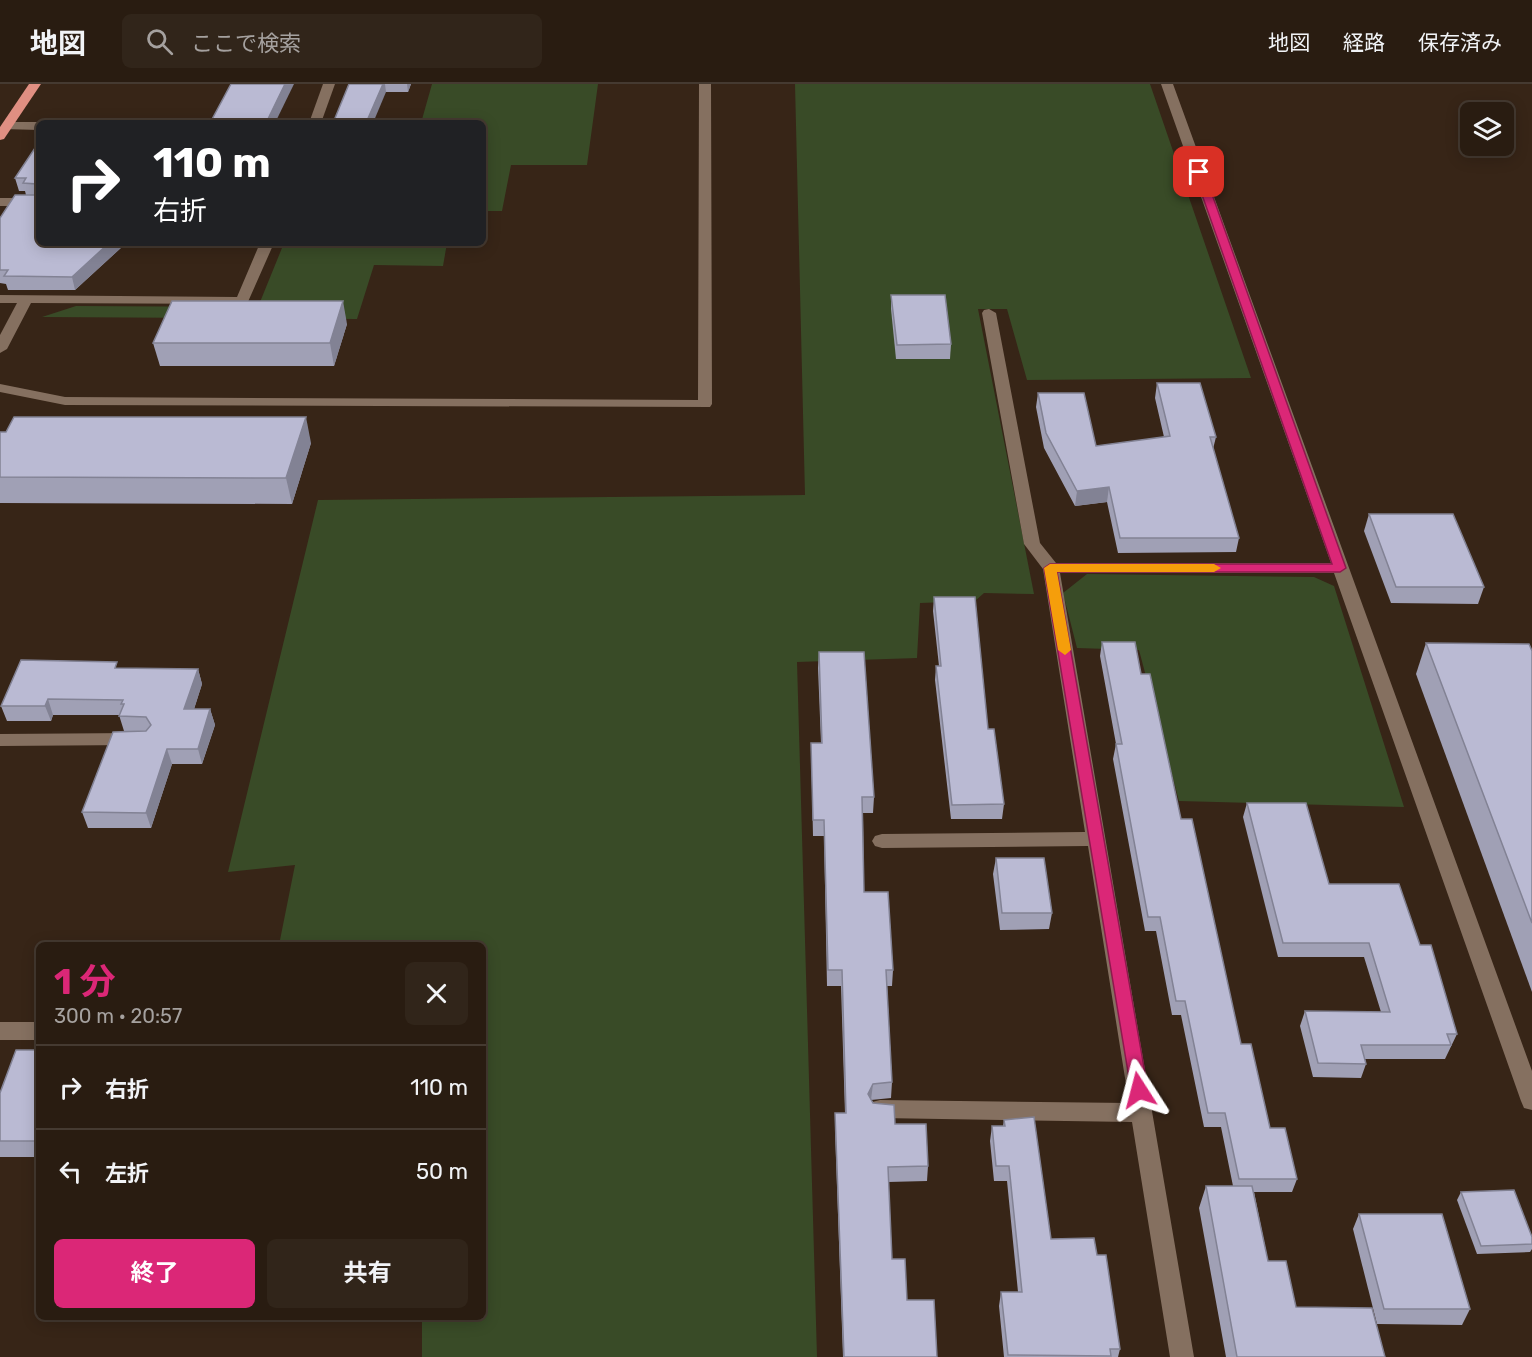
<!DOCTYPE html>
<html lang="ja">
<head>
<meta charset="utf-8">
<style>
  :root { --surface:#291c11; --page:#31251a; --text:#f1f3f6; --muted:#a5a19f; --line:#453a31; --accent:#db2777 }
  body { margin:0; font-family:Rubik,"Noto Sans JP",sans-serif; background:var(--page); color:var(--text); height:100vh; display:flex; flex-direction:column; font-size:22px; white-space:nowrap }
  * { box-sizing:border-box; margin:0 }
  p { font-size:20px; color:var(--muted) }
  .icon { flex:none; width:33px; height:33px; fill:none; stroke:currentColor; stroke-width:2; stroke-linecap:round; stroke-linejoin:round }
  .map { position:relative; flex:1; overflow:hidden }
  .drawer { position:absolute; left:36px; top:858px; width:450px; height:378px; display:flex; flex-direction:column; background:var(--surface); border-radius:9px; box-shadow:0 3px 15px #0003,0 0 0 2px var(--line) }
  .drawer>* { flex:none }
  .banner { position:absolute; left:36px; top:36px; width:450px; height:126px; border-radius:9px; box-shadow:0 3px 15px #0003,0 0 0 2px var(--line); background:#202124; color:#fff; overflow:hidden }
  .fabs { position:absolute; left:1460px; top:18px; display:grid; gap:12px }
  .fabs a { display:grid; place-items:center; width:54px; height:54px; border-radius:9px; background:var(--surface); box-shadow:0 3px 15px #0003,0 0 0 2px var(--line); font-size:30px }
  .pin { position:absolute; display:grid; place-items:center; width:51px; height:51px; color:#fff; margin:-26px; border-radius:12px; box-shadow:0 3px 9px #0006 }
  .me { position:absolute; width:66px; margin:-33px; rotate:351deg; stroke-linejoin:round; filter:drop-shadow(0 0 4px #0008) }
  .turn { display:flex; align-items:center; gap:21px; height:126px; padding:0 18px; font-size:27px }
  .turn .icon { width:78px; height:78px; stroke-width:2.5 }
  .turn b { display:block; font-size:42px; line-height:51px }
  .round { display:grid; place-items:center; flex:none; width:63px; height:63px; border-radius:9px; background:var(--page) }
  .overview { display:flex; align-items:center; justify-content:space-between; height:102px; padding:0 18px }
  h1 { font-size:36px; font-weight:700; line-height:45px; color:var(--accent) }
  .primary-button { display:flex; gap:12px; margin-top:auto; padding:12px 18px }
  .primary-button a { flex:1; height:69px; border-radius:9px; background:var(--accent); color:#fff; font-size:24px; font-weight:700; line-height:69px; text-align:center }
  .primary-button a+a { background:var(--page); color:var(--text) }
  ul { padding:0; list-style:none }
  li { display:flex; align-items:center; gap:18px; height:84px; padding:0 18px; border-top:2px solid var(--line) }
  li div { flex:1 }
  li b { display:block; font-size:22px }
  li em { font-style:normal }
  header { display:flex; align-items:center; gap:36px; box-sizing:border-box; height:84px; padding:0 30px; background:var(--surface); border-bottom:2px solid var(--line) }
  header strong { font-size:28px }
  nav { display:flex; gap:33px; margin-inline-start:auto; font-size:21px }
  .search { width:420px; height:54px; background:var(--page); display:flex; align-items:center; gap:15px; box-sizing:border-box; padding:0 21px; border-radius:9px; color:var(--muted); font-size:22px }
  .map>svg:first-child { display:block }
</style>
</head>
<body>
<header>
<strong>地図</strong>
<div class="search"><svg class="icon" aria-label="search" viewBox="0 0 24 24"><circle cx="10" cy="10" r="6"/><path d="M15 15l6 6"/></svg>ここで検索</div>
<nav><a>地図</a><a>経路</a><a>保存済み</a></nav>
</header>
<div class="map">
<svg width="1532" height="1273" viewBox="0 0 1532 1273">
  <rect width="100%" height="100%" fill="#372517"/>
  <g fill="#394b27">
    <path d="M 432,0 L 598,0 L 587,81 L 511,81 L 502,127 L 483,127 L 483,39 L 421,39 Z"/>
    <path d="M 795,0 L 1150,0 L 1251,294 L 1027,296 L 1007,225 L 978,225 L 1034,510 L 984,509 L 975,517 L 920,519 L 917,574 L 797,578 L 817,1273 L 422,1273 L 422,1233 L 483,1233 L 483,861 L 279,861 L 295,781 L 228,788 L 318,416 L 805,411 Z"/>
    <path d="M 284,159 L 447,159 L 443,182 L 374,181 L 357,235 L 42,233 L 76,222 L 258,223 Z"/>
    <path d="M 1087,490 L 1314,493 L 1334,502 L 1404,723 L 1179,717 L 1139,566 L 1077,564 L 1063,509 Z"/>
  </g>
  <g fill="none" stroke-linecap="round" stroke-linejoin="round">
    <g fill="#857060" fill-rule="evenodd">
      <path d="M 323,0 L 335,0 L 321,39 L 309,39 Z"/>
      <path d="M 699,0 L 711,0 L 712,320 L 710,323 L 65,321 L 0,308 L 0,300 L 65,313 L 698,316 Z"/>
      <path d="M 1161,0 L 1173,0 L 1532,987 L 1532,1026 L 1524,1024 L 1521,1017 L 1334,489 L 1060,489 L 1194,1273 L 1170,1273 L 1132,1038 L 880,1034 L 872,1032 L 869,1025 L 872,1018 L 880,1016 L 1129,1019 L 1088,762 L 882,764 L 875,762 L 872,757 L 875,752 L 882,750 L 1085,748 L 1043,485 L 1024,460 L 982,229 L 984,226 L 989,225 L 996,229 L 1040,459 L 1056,479 L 1331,479 Z"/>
      <path d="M 7,38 L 39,38 L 41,39 L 39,39 L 39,46 L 3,45 L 1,42 Z"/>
      <rect x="0" y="114" width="39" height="8"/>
      <path d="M 260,159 L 274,159 L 247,220 L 31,219 L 7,265 L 0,269 L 0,251 L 17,219 L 0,219 L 0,211 L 237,213 Z"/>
      <path d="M 133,649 L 139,650 L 142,655 L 139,660 L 133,661 L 0,662 L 0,650 Z"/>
      <rect x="0" y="938" width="39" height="18"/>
    </g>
    <path fill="#e08f82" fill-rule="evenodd" d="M 29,0 L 41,0 L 4,55 L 0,56 L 0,43 Z"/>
  </g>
  <g fill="#a0a0b5">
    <path d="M 349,0 L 411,0 L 408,8 L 386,8 Z"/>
    <path d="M 39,58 L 39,159 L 197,159 L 195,163 L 123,162 L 75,206 L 8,206 L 6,200 L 0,199 L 0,134 L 26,111 L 25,107 L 19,107 L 15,94 Z"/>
    <path d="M 891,211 L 951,260 L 950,275 L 896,275 L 891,225 Z"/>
    <path d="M 347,240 L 334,282 L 160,282 L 153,259 Z"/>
    <path d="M 1157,299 L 1216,353 L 1213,365 L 1239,454 L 1236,468 L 1118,469 L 1107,418 L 1075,422 L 1044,364 L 1036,323 L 1038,309 L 1096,362 L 1164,353 L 1155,314 Z"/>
    <path d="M 0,348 L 311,359 L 292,420 L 0,419 Z"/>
    <path d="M 1369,430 L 1484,503 L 1478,520 L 1391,519 L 1364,447 Z"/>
    <path d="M 934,513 L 988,645 L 1004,720 L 1002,735 L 951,735 L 935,596 L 936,582 L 939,582 L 933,527 Z"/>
    <path d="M 1102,558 L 1141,590 L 1241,960 L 1270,1044 L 1297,1095 L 1292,1108 L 1254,1108 L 1268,1177 L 1296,1223 L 1385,1273 L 1226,1273 L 1199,1124 L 1206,1102 L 1233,1102 L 1221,1043 L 1204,1043 L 1181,931 L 1172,931 L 1156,847 L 1145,847 L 1113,675 L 1116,660 L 1100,572 Z"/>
    <path d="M 1426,559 L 1532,567 L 1532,908 L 1416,590 Z"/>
    <path d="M 819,568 L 874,713 L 873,729 L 863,729 L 864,808 L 893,886 L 892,902 L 887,902 L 892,998 L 891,1014 L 871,1016 L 895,1040 L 928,1082 L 927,1097 L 888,1098 L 892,1175 L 907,1216 L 937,1273 L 843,1273 L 835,1045 L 835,1029 L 845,1029 L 841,902 L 827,902 L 824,752 L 813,752 L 811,659 L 821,659 L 818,584 Z"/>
    <path d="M 119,584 L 198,585 L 202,600 L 194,625 L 210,625 L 215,641 L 202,680 L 172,680 L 151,744 L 88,744 L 82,728 L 137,647 L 124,647 L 119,631 L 53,631 L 51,637 L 7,637 L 1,622 Z"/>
    <path d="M 1247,719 L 1329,800 L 1420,861 L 1457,950 L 1445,975 L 1365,975 L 1366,980 L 1361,994 L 1313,993 L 1300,942 L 1305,927 L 1381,928 L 1364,873 L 1278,873 L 1243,733 Z"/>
    <path d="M 996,774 L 1052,829 L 1049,845 L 1000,846 L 993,790 Z"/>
    <path d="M 39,966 L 39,1073 L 0,1073 L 0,1009 Z"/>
    <path d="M 1004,1036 L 1051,1155 L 1097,1171 L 1120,1265 L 1118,1273 L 1004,1273 L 999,1222 L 1001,1208 L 1018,1208 L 1007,1097 L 994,1097 L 990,1057 L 992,1042 L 1003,1042 Z"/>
    <path d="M 1461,1108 L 1532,1153 L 1532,1165 L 1530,1168 L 1477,1170 L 1457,1116 Z"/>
    <path d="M 1359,1130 L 1470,1225 L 1462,1241 L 1377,1240 L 1353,1145 Z"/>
  </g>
  <g fill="#828294">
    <path d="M 285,0 L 294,0 L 275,39 L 266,39 Z"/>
    <path d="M 383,0 L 385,0 L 386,8 L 373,39 L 366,39 Z"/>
    <path d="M 407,0 L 411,0 L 408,8 Z"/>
    <path d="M 109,159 L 122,159 L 123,162 L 75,206 L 72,193 Z"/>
    <path d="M 343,217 L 347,240 L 334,282 L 330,259 Z"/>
    <path d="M 306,333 L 311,359 L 292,420 L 286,394 Z"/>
    <path d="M 1109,403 L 1107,418 L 1075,422 L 1077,407 Z"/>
    <path d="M 198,585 L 202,600 L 189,641 L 184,625 Z"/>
    <path d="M 48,615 L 53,631 L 51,637 L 45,622 Z"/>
    <path d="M 210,625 L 215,641 L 202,680 L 198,665 Z"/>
    <path d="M 167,665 L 172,680 L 151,744 L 146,729 Z"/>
    <path d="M 873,1000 L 871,1016 L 867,1026 L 868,1010 Z"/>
  </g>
  <g fill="#babad3" stroke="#828294" stroke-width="1.5">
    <path d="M 231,0 L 285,0 L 266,39 L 210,39 Z"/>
    <path d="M 349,0 L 383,0 L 366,39 L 333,39 Z"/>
    <path d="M 39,58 L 39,159 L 109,159 L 72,193 L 4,192 L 8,186 L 0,186 L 0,134 L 15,111 L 37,111 L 37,100 L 23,99 L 26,94 L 15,94 Z"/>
    <path d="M 891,211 L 945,211 L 951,260 L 897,261 Z"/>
    <path d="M 172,217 L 343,217 L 330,259 L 153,259 Z"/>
    <path d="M 1157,299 L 1200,299 L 1216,353 L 1210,353 L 1239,454 L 1120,454 L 1109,403 L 1077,407 L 1046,349 L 1038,309 L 1084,309 L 1096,362 L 1170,352 Z"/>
    <path d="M 14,333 L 306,333 L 286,394 L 0,393 L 0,348 L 6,348 Z"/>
    <path d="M 1369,430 L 1453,430 L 1484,503 L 1396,503 Z"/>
    <path d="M 934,513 L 975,513 L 988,645 L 994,645 L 1004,720 L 952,721 L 936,582 L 941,582 Z"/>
    <path d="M 1102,558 L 1135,558 L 1141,590 L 1150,590 L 1181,735 L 1192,735 L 1241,960 L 1251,960 L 1270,1044 L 1285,1044 L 1297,1095 L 1239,1095 L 1225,1029 L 1208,1029 L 1185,917 L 1176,917 L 1160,833 L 1148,833 L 1116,660 L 1122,660 Z"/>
    <path d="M 1426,559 L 1529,560 L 1532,567 L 1532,839 Z"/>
    <path d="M 819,568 L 864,568 L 874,713 L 862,713 L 864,808 L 888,808 L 893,886 L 886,886 L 892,998 L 873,1000 L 868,1010 L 873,1019 L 894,1021 L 895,1040 L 926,1040 L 928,1082 L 888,1083 L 892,1175 L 905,1175 L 907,1216 L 934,1216 L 937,1273 L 844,1273 L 835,1029 L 846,1029 L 842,886 L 828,886 L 824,736 L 813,736 L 811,659 L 822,659 Z"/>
    <path d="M 21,576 L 117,578 L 115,584 L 198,585 L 184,625 L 210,625 L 198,665 L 167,665 L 146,729 L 82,728 L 113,648 L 146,647 L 151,641 L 146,633 L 119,632 L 124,620 L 121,620 L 123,616 L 48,615 L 45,622 L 1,622 Z"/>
    <path d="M 1247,719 L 1306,719 L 1329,800 L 1399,800 L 1420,861 L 1431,861 L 1457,950 L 1447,950 L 1451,961 L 1361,961 L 1366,980 L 1318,979 L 1305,927 L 1390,928 L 1369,859 L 1283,859 Z"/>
    <path d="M 996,774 L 1044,774 L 1052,829 L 1002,829 Z"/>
    <path d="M 16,966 L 39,966 L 39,1057 L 0,1057 L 0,1009 Z"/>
    <path d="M 1034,1033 L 1051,1155 L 1094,1154 L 1097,1171 L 1106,1171 L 1120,1265 L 1110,1265 L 1111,1272 L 1008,1271 L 1001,1208 L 1022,1208 L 1009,1082 L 996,1082 L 992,1042 L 1005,1042 L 1004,1036 Z"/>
    <path d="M 1206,1102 L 1252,1102 L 1268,1177 L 1286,1177 L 1296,1223 L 1372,1224 L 1385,1273 L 1237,1273 Z"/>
    <path d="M 1514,1106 L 1532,1153 L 1532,1160 L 1481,1162 L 1461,1108 Z"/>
    <path d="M 1359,1130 L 1442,1130 L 1470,1225 L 1384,1225 Z"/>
  </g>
  <path fill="#db2777" stroke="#8e194d" stroke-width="1.5" d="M 1199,85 L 1204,88 L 1346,484 L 1340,488 L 1057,488 L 1148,1006 L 1145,1011 L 1134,1011 L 1131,1006 L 1044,484 L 1050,480 L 1332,480 L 1194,88 Z"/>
  <path fill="#f59e0b" d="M 1050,480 L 1214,480 L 1221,484 L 1214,488 L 1057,488 L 1071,566 L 1065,571 L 1058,566 L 1044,484 Z"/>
</svg>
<div class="fabs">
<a><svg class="icon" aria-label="layers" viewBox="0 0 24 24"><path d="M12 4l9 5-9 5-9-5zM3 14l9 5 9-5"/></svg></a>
</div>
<div class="pin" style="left:1199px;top:88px;background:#d93025"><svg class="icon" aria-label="arrive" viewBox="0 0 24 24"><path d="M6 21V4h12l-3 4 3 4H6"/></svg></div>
<svg class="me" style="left:1139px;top:1006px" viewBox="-20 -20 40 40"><path d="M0-17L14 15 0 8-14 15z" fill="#db2777" stroke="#fff" stroke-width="4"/></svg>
<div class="banner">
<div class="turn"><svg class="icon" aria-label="right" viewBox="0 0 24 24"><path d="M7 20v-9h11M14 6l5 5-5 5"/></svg><div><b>110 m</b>右折</div></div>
</div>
<section class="drawer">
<div class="overview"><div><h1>1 分</h1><p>300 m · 20:57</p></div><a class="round"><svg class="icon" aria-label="close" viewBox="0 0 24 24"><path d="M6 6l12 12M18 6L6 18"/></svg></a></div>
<ul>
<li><svg class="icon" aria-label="right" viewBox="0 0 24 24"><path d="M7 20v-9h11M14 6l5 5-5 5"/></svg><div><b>右折</b></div><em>110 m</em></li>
<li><svg class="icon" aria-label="left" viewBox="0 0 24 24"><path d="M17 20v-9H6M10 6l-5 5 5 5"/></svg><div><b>左折</b></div><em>50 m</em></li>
</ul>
<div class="primary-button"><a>終了</a><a>共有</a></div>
</section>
</div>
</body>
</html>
